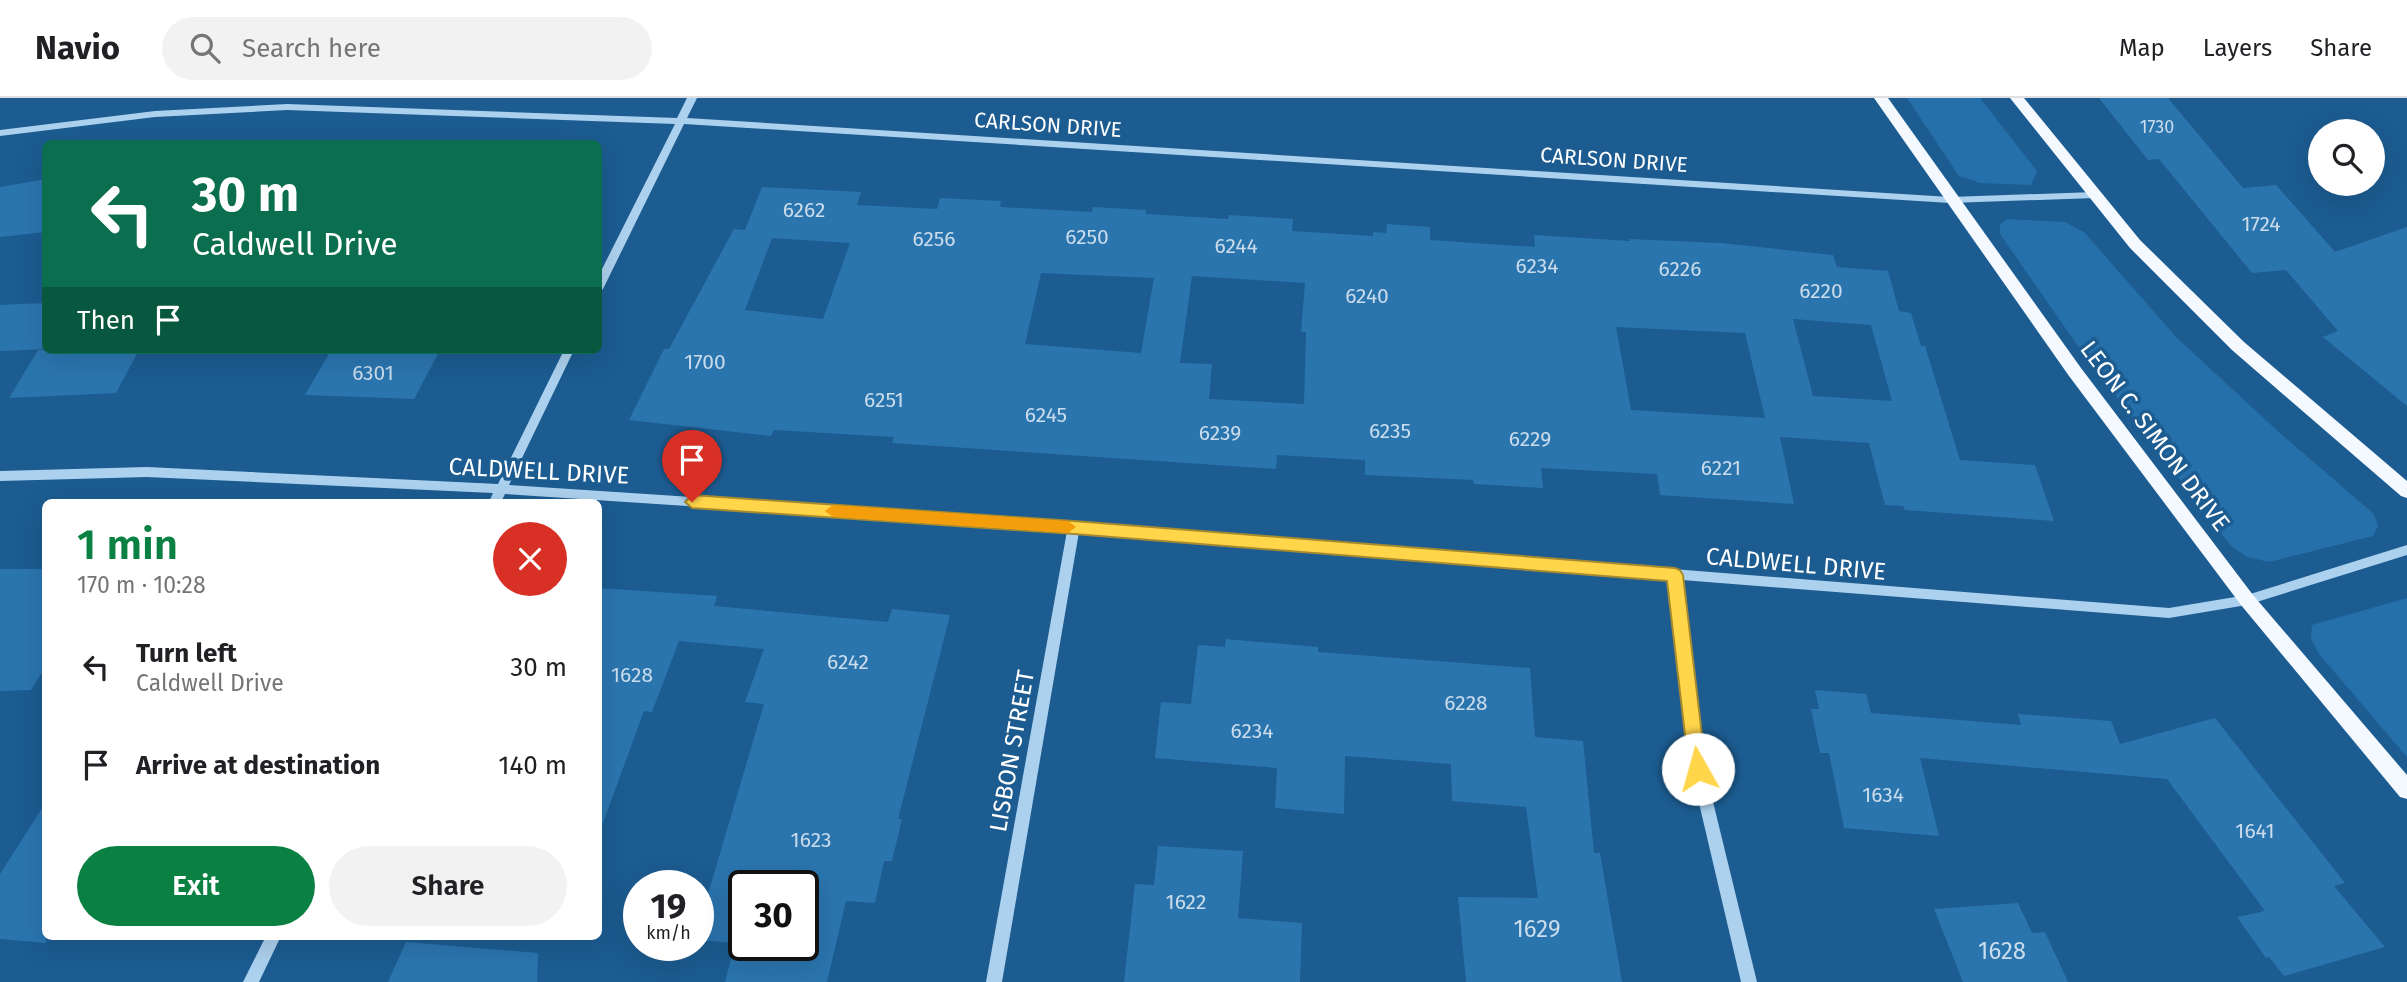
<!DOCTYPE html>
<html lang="en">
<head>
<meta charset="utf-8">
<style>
  :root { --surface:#fff; --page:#f2f2f2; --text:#202124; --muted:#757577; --line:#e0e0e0; --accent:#0b8043 }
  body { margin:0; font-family:"Fira Sans",sans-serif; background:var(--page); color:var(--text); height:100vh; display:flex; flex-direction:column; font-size:26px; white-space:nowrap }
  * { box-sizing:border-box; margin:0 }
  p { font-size:23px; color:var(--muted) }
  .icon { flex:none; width:38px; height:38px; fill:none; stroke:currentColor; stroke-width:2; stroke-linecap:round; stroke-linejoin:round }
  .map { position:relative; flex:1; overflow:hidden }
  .drawer { position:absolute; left:42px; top:401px; width:560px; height:441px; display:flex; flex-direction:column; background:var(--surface); border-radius:10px; box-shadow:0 7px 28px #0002 }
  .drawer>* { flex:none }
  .top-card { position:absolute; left:42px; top:42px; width:560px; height:214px; border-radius:10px; box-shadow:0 7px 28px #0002; background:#0b6e4f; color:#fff; overflow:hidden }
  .controls { position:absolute; left:2308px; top:21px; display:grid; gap:14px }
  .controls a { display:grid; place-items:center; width:77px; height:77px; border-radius:50%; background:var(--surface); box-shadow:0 7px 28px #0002; font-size:35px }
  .speed { position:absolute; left:623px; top:772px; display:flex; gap:14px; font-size:35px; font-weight:700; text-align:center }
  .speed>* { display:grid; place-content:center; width:91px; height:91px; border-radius:50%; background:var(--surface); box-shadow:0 7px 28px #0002; line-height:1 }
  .speed small { font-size:18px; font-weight:400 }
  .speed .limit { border:4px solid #111; border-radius:10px; background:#fff; color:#111 }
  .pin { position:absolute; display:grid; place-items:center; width:60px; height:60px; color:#fff; margin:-72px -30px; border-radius:50% 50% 50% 0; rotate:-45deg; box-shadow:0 0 7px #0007 }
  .pin .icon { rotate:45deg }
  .me { position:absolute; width:77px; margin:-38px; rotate:353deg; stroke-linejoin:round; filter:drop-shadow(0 0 5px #0008) }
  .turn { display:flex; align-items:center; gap:24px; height:147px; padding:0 35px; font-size:32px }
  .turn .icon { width:91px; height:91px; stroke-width:2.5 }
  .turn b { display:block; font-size:49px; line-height:60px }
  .then { display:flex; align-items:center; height:66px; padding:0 35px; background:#0003; gap:14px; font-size:26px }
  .round { display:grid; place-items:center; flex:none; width:74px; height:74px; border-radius:37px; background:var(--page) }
  .overview { display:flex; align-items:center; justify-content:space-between; height:119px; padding:0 35px }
  h1 { font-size:42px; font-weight:600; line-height:52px; color:var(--accent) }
  .button { display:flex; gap:14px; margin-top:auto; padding:14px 35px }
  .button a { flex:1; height:80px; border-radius:42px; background:var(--accent); color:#fff; font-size:28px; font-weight:600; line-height:80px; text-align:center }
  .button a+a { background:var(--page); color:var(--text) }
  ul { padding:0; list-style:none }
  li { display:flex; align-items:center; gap:21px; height:98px; padding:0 35px }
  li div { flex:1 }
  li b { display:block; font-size:26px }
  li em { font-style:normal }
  header { display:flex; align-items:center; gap:42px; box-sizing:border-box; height:98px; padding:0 35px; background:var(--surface); border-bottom:2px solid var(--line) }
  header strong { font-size:33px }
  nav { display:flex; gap:38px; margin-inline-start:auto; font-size:24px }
  .search { width:490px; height:63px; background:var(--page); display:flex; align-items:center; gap:18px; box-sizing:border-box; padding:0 24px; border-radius:38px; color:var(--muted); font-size:26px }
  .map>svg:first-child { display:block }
</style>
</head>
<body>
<header>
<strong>Navio</strong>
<div class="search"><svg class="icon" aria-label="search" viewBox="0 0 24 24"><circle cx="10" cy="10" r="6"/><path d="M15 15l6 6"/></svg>Search here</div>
<nav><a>Map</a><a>Layers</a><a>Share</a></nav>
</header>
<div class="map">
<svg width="2407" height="884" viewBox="0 0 2407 884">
  <rect width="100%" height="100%" fill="#1c5c91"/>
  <g fill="#2570aa">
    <path d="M 1907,0 L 1980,0 L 2037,73 L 2031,87 L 1980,85 L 1959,78 Z"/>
    <path d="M 2007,121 L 2065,124 L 2084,134 L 2177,240 L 2281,336 L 2374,416 L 2378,428 L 2373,438 L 2269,464 L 2247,459 L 2230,447 L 2075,244 L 2000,136 L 2000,127 Z"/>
    <path d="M 2407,500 L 2407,659 L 2319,556 L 2311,541 L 2312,527 Z"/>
  </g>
  <g fill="#2b75af" fill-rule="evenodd">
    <path d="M 2099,0 L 2168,0 L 2243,90 L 2276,87 L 2335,154 L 2407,129 L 2407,308 L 2323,239 L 2338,233 L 2286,172 L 2252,175 L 2159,61 L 2148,62 Z"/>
    <path d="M 46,81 L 46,134 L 0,139 L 0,89 Z"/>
    <path d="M 762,89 L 861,94 L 857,107 L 937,111 L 940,100 L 1001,103 L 1000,109 L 1092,114 L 1093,109 L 1146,112 L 1146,116 L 1228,121 L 1229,117 L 1293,121 L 1292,133 L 1373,138 L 1373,134 L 1386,135 L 1387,126 L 1430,129 L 1430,142 L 1535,149 L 1534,137 L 1630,143 L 1629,141 L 1720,145 L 1833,157 L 1837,169 L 1888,173 L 1899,213 L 1911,215 L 1921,248 L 1925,248 L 1960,362 L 2035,367 L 2054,423 L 1905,412 L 1903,408 L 1885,407 L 1869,345 L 1780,339 L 1794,406 L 1660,397 L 1657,376 L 1541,370 L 1543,390 L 1474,386 L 1473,382 L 1365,377 L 1365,362 L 1277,357 L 1276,371 L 892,345 L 894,339 L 774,332 L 771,338 L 629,322 L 664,251 L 669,251 L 734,131 L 745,132 ZM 772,140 L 850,145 L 823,221 L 745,212 ZM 1041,175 L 1154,180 L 1141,255 L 1025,246 ZM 1192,178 L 1305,185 L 1301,234 L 1306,234 L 1304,306 L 1209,301 L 1212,266 L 1180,265 ZM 1793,221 L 1871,227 L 1892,303 L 1813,298 ZM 1616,229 L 1745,235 L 1765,320 L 1631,312 Z"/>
    <path d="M 46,205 L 46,251 L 0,253 L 0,207 Z"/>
    <path d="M 38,252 L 139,252 L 116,295 L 9,300 Z"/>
    <path d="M 331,252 L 440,252 L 414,301 L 305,297 Z"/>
    <path d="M 0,471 L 46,471 L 46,568 L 31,592 L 0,593 Z"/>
    <path d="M 598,490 L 717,498 L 714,508 L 888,524 L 892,511 L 950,517 L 898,721 L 902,721 L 892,763 L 884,763 L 875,805 L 846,803 L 827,884 L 725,884 L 735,845 L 698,842 L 698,830 L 764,606 L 745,604 L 764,551 L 679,543 L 652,614 L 644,613 L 603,725 L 598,725 ZM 744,788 L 803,788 L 803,847 L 744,847 Z"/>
    <path d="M 1226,541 L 1318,549 L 1318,554 L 1530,570 L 1535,639 L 1583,643 L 1594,755 L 1600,755 L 1622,884 L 1466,884 L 1458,799 L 1538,800 L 1526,709 L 1452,703 L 1451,666 L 1345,658 L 1344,716 L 1275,710 L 1277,670 L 1155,660 L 1161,604 L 1191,606 L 1198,547 L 1225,549 Z"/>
    <path d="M 1815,592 L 1866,596 L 1871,615 L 2021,627 L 2018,616 L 2111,623 L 2120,646 L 2215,620 L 2345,785 L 2334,788 L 2385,849 L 2284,878 L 2269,859 L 2266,860 L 2237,819 L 2265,813 L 2167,681 L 1920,660 L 1939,738 L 1844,730 L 1829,655 L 1820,655 L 1811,611 L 1819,611 Z"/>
    <path d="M 46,704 L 46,845 L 0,841 L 0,776 Z"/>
    <path d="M 1158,748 L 1243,753 L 1238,820 L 1302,825 L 1300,884 L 1124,884 L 1135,786 L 1154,787 Z"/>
    <path d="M 2018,805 L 2032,835 L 2045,834 L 2068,884 L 1963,884 L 1934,811 Z"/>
    <path d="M 406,844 L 538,855 L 537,884 L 388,884 Z"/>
  </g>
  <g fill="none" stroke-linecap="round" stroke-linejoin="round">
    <g fill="#acd1ee" fill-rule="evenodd">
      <path d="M 687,0 L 697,0 L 687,20 L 1950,99 L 2095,94 L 2100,97 L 2095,100 L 1950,105 L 684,26 L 603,191 L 598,195 L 598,179 L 675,26 L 287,12 L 155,19 L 0,38 L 0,32 L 155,13 L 287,6 L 677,20 Z"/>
      <path d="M 564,252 L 574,252 L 509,387 L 1074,424 L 2169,510 L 2247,497 L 2407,447 L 2407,457 L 2247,507 L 2169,520 L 1682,482 L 1705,671 L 1757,884 L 1741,884 L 1691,671 L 1669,481 L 1079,434 L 1002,884 L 986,884 L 1067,433 L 505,396 L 501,404 L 489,404 L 493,395 L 147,379 L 0,383 L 0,373 L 147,369 L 498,386 Z"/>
      <path d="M 266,838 L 281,838 L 259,884 L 243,884 Z"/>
    </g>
    <g fill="#f3f9ff" fill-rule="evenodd">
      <path d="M 1874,0 L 1888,0 L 2081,270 L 2253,497 L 2407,677 L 2407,701 L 2400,699 L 2241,507 L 2069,278 Z"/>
      <path d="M 2010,0 L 2024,0 L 2140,142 L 2244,244 L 2407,383 L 2407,400 L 2401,398 L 2232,252 L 2130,150 Z"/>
    </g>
  </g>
  <path fill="#ffd54a" stroke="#a68a30" stroke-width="2" d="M 692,397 L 1074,423 L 1675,470 L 1680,472 L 1683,477 L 1706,671 L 1704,677 L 1698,680 L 1691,677 L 1689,671 L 1667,483 L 1074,436 L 692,410 L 685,404 Z"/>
  <path fill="#f59e0b" d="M 833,407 L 1068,423 L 1076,429 L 1068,435 L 833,419 L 825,413 Z"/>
  <g text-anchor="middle" stroke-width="7" stroke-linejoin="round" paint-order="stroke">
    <g font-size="18" fill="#cadceb">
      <text x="2157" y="35">1730</text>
    </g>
    <g font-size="21" fill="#fff" stroke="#1c5c91">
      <text transform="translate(1048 27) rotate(4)" y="7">CARLSON DRIVE</text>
      <text transform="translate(1614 62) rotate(4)" y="7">CARLSON DRIVE</text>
    </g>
    <g font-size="21" fill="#cadceb">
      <text x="804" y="119">6262</text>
      <text x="2261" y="133">1724</text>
      <text x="1087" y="146">6250</text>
      <text x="934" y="148">6256</text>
      <text x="1236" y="155">6244</text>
      <text x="1537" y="175">6234</text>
      <text x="1680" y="178">6226</text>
      <text x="1821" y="200">6220</text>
      <text x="1367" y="205">6240</text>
      <text x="705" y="271">1700</text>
      <text x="373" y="282">6301</text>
      <text x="884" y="309">6251</text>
      <text x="1046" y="324">6245</text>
      <text x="1390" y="340">6235</text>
      <text x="1220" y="342">6239</text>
      <text x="1530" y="348">6229</text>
      <text x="1721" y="377">6221</text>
      <text x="848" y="571">6242</text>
      <text x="632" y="584">1628</text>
      <text x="1466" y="612">6228</text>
      <text x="1252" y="640">6234</text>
      <text x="1883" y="704">1634</text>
      <text x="2255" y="740">1641</text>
      <text x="811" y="749">1623</text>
      <text x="1186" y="811">1622</text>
    </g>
    <g font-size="24" fill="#fff" stroke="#1c5c91">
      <text transform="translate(2155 338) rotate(53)" y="8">LEON C. SIMON DRIVE</text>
      <text transform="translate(539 373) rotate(3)" y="8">CALDWELL DRIVE</text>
      <text transform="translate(1796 466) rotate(5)" y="8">CALDWELL DRIVE</text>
      <text transform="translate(1012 653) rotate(-80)" y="8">LISBON STREET</text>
    </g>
    <g font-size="24" fill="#cadceb">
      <text x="1537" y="839">1629</text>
      <text x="2002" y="861">1628</text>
    </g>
  </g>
</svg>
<div class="controls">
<a><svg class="icon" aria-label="search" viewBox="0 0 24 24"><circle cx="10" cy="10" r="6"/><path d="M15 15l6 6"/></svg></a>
</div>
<div class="speed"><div>19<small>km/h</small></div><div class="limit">30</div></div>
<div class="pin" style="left:692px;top:404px;background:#d93025"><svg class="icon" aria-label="arrive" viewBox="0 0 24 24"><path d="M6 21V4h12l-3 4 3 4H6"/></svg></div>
<svg class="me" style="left:1698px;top:671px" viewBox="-20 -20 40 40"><circle r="19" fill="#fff"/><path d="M0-13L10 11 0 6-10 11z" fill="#ffd54a"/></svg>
<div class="top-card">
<div class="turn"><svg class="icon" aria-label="left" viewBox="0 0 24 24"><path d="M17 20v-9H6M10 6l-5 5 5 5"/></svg><div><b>30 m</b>Caldwell Drive</div></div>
<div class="then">Then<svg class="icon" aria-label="arrive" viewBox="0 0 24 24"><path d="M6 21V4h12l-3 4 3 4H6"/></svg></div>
</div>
<section class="drawer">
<div class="overview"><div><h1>1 min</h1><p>170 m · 10:28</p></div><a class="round" style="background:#d93025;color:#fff"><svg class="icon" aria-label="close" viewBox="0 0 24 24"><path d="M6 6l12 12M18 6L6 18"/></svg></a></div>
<ul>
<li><svg class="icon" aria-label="left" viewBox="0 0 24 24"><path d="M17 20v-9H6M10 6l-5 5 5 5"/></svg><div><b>Turn left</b><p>Caldwell Drive</p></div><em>30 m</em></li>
<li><svg class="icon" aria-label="arrive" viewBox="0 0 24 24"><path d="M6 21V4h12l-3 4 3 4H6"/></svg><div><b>Arrive at destination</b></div><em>140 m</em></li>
</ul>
<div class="button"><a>Exit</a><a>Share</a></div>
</section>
</div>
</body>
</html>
